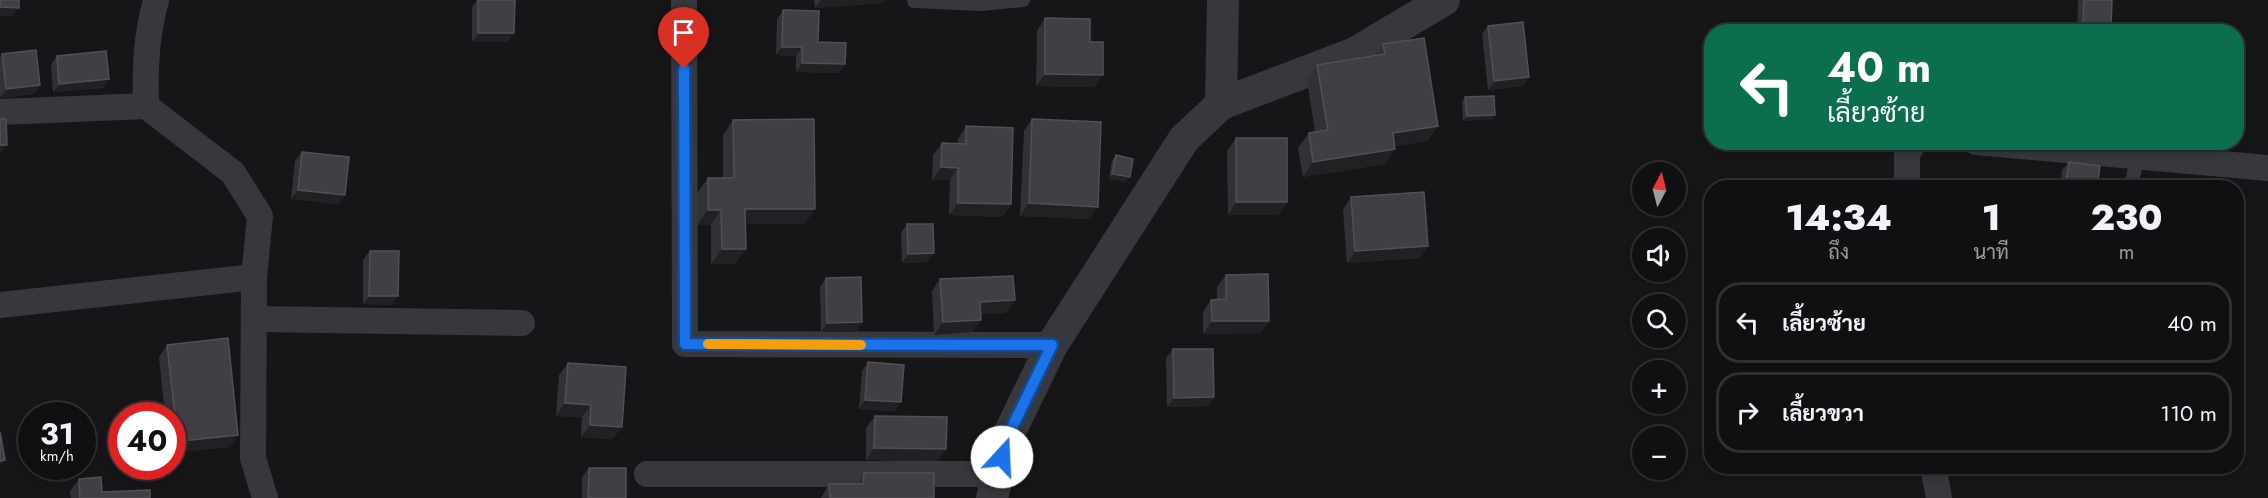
<!DOCTYPE html>
<html lang="th">
<head>
<meta charset="utf-8">
<style>
  :root { --surface:#101012; --page:#1e1e20; --text:#f1f3f6; --muted:#9c9d9f; --line:#303032 }
  body { margin:0; font-family:Jost,Sarabun,sans-serif; background:var(--page); color:var(--text); height:100vh; display:flex; flex-direction:column; font-size:22px; white-space:nowrap }
  * { box-sizing:border-box; margin:0 }
  p { font-size:20px; color:var(--muted) }
  .icon { flex:none; width:33px; height:33px; fill:none; stroke:currentColor; stroke-width:2; stroke-linecap:round; stroke-linejoin:round }
  .map { position:relative; flex:1; overflow:hidden }
  .drawer { position:absolute; left:1704px; top:180px; width:540px; height:294px; display:flex; flex-direction:column; background:var(--surface); border-radius:24px; box-shadow:0 3px 9px #0003,0 0 0 2px var(--line) }
  .drawer>* { flex:none }
  .top-card { position:absolute; left:1704px; top:24px; width:540px; height:126px; border-radius:24px; box-shadow:0 3px 9px #0003,0 0 0 2px var(--line); background:#0b6e4f; color:#fff; overflow:hidden }
  .needle { width:39px; rotate:7deg }
  .buttons { position:absolute; left:1632px; top:162px; display:grid; gap:12px }
  .buttons a { display:grid; place-items:center; width:54px; height:54px; border-radius:50%; background:var(--surface); box-shadow:0 3px 9px #0003,0 0 0 2px var(--line); font-size:30px }
  .speed { position:absolute; left:18px; top:402px; display:flex; gap:12px; font-size:30px; font-weight:700; text-align:center }
  .speed>* { display:grid; place-content:center; width:78px; height:78px; border-radius:50%; background:var(--surface); box-shadow:0 3px 9px #0003,0 0 0 2px var(--line); line-height:1 }
  .speed small { font-size:15px; font-weight:400 }
  .speed .limit { border:9px solid #d22; background:#fff; color:#111 }
  .pin { position:absolute; display:grid; place-items:center; width:51px; height:51px; color:#fff; margin:-62px -26px; border-radius:50% 50% 50% 0; rotate:-45deg; box-shadow:0 0 6px #0007 }
  .pin .icon { rotate:45deg }
  .me { position:absolute; width:66px; margin:-33px; rotate:20deg; stroke-linejoin:round; filter:drop-shadow(0 0 4px #0008) }
  .turn { display:flex; align-items:center; gap:21px; height:126px; padding:0 24px; font-size:27px }
  .turn .icon { width:78px; height:78px; stroke-width:2.5 }
  .turn b { display:block; font-size:42px; line-height:51px }
  .eta { display:flex; justify-content:space-evenly; align-items:center; height:102px; text-align:center }
  .eta b { font-size:36px; font-weight:800; line-height:42px }
  ul { padding:0; list-style:none }
  li { display:flex; align-items:center; gap:18px; height:81px; margin:0 12px 9px; padding:0 12px; border:3px solid var(--line); border-radius:24px }
  li div { flex:1 }
  li b { display:block; font-size:22px }
  li em { font-style:normal }
  .map>svg:first-child { display:block }
</style>
</head>
<body>
<div class="map">
<svg width="2268" height="498" viewBox="0 0 2268 498">
  <rect width="100%" height="100%" fill="#161618"/>
  <g fill="none" stroke-linecap="round" stroke-linejoin="round">
    <g stroke="#37383d" stroke-width="14">
      <path d="M 914,1 L 981,4 L 1023,0"/>
      <path d="M 2131,188 L 2137,158"/>
    </g>
    <g stroke="#37383d" stroke-width="26">
      <path d="M 156,0 C 146,37 145,68 146,106 L 233,173 L 260,216 L 254,277 L 253,458 L 265,498"/>
      <path d="M 684,0 L 685,344 L 1052,345"/>
      <path d="M 0,112 L 146,106"/>
      <path d="M 1976,142 L 2268,168"/>
      <path d="M 1907,188 L 1907,154 L 1914,142"/>
      <path d="M 0,305 L 254,277"/>
      <path d="M 254,319 L 522,323"/>
      <path d="M 1933,466 L 1939,498"/>
      <path d="M 647,474 L 997,474"/>
    </g>
    <g stroke="#37383d" stroke-width="32">
      <path d="M 1221,104 L 1355,53 L 1444,0"/>
      <path d="M 992,498 L 1006,440 L 1052,345 L 1184,139 L 1221,104 L 1223,0"/>
    </g>
  </g>
  <g fill="#323236">
    <path d="M 477,0 L 515,0 L 508,42 L 472,42 L 472,7 Z"/>
    <path d="M 814,0 L 885,0 L 882,3 L 815,8 Z"/>
    <path d="M 2078,0 L 2112,0 L 2111,24 L 2106,32 L 2077,31 Z"/>
    <path d="M 783,10 L 818,42 L 845,64 L 839,73 L 796,72 L 796,56 L 776,55 L 777,19 Z"/>
    <path d="M 1045,18 L 1090,42 L 1094,87 L 1036,86 L 1037,31 Z"/>
    <path d="M 1488,26 L 1529,77 L 1523,86 L 1488,90 L 1482,34 Z"/>
    <path d="M 1383,44 L 1438,126 L 1427,141 L 1395,146 L 1395,149 L 1385,164 L 1303,177 L 1298,148 L 1309,133 L 1315,132 L 1307,80 L 1317,65 L 1375,56 Z"/>
    <path d="M 2,54 L 40,85 L 34,94 L 0,98 L 0,57 Z"/>
    <path d="M 57,56 L 109,79 L 103,88 L 53,92 L 51,65 Z"/>
    <path d="M 1465,97 L 1495,115 L 1492,119 L 1463,121 L 1462,102 Z"/>
    <path d="M 1032,119 L 1089,219 L 1020,216 L 1024,131 Z"/>
    <path d="M 733,120 L 805,224 L 746,224 L 746,249 L 735,264 L 711,264 L 711,225 L 697,225 L 697,193 L 708,178 L 723,178 L 723,135 Z"/>
    <path d="M 966,126 L 1011,204 L 1002,217 L 949,215 L 950,180 L 932,180 L 933,155 L 942,143 L 958,143 L 958,139 Z"/>
    <path d="M 1236,138 L 1287,202 L 1278,215 L 1228,215 L 1227,151 Z"/>
    <path d="M 302,152 L 339,204 L 291,199 L 295,161 Z"/>
    <path d="M 1116,155 L 1126,182 L 1109,179 L 1112,160 Z"/>
    <path d="M 2069,162 L 2097,188 L 2060,188 L 2062,170 Z"/>
    <path d="M 1351,197 L 1428,246 L 1420,258 L 1347,263 L 1343,210 Z"/>
    <path d="M 907,224 L 927,262 L 902,263 L 901,233 Z"/>
    <path d="M 370,251 L 392,305 L 363,304 L 363,260 Z"/>
    <path d="M 1226,275 L 1269,321 L 1260,333 L 1203,334 L 1203,312 L 1211,300 L 1217,300 L 1217,287 Z"/>
    <path d="M 826,278 L 862,322 L 856,331 L 821,332 L 820,287 Z"/>
    <path d="M 940,279 L 1006,313 L 981,314 L 981,320 L 972,332 L 934,335 L 932,291 Z"/>
    <path d="M 167,345 L 230,447 L 172,453 L 172,416 L 165,416 L 159,357 Z"/>
    <path d="M 1173,349 L 1214,397 L 1208,406 L 1167,407 L 1166,358 Z"/>
    <path d="M 868,362 L 895,411 L 859,409 L 862,371 Z"/>
    <path d="M 568,363 L 613,439 L 581,437 L 582,417 L 556,416 L 559,375 Z"/>
    <path d="M 875,416 L 946,449 L 938,461 L 866,460 L 866,428 Z"/>
    <path d="M 589,468 L 626,498 L 582,498 L 582,477 Z"/>
    <path d="M 864,473 L 934,498 L 821,498 L 829,484 L 856,484 Z"/>
    <path d="M 79,479 L 102,492 L 150,498 L 71,498 L 70,491 Z"/>
  </g>
  <g fill="#212124">
    <path d="M 821,0 L 885,0 L 882,3 L 815,8 Z"/>
    <path d="M 0,7 L 19,8 L 13,16 L 0,16 Z"/>
    <path d="M 2083,23 L 2111,24 L 2106,32 L 2077,31 Z"/>
    <path d="M 478,33 L 514,33 L 508,42 L 472,42 Z"/>
    <path d="M 782,47 L 802,47 L 796,56 L 776,55 Z"/>
    <path d="M 802,63 L 845,64 L 839,73 L 796,72 Z"/>
    <path d="M 1045,74 L 1103,75 L 1094,87 L 1036,86 Z"/>
    <path d="M 1529,77 L 1523,86 L 1488,90 L 1494,81 Z"/>
    <path d="M 109,79 L 103,88 L 53,92 L 59,84 Z"/>
    <path d="M 40,85 L 34,94 L 0,98 L 6,89 Z"/>
    <path d="M 1495,115 L 1492,119 L 1463,121 L 1467,116 Z"/>
    <path d="M 1438,126 L 1427,141 L 1382,148 L 1393,133 Z"/>
    <path d="M 0,145 L 7,145 L 1,154 L 0,154 Z"/>
    <path d="M 1395,149 L 1385,164 L 1303,177 L 1313,162 Z"/>
    <path d="M 941,167 L 958,168 L 950,180 L 932,180 Z"/>
    <path d="M 1112,174 L 1130,177 L 1126,182 L 1109,179 Z"/>
    <path d="M 298,190 L 345,195 L 339,204 L 291,199 Z"/>
    <path d="M 1236,202 L 1287,202 L 1278,215 L 1228,215 Z"/>
    <path d="M 958,203 L 1011,204 L 1002,217 L 949,215 Z"/>
    <path d="M 1029,203 L 1098,207 L 1089,219 L 1020,216 Z"/>
    <path d="M 745,209 L 815,209 L 805,224 L 735,224 Z"/>
    <path d="M 708,210 L 721,210 L 711,225 L 697,225 Z"/>
    <path d="M 1428,246 L 1420,258 L 1347,263 L 1355,251 Z"/>
    <path d="M 722,249 L 746,249 L 735,264 L 711,264 Z"/>
    <path d="M 934,253 L 927,262 L 902,263 L 908,254 Z"/>
    <path d="M 369,296 L 398,296 L 392,305 L 363,304 Z"/>
    <path d="M 1015,300 L 1006,313 L 972,314 L 980,302 Z"/>
    <path d="M 981,320 L 972,332 L 934,335 L 943,322 Z"/>
    <path d="M 1212,321 L 1269,321 L 1260,333 L 1203,334 Z"/>
    <path d="M 862,322 L 856,331 L 821,332 L 827,323 Z"/>
    <path d="M 1214,397 L 1208,406 L 1167,407 L 1174,398 Z"/>
    <path d="M 865,400 L 901,402 L 895,411 L 859,409 Z"/>
    <path d="M 565,403 L 591,405 L 582,417 L 556,416 Z"/>
    <path d="M 590,425 L 622,427 L 613,439 L 581,437 Z"/>
    <path d="M 238,435 L 230,447 L 172,453 L 172,442 Z"/>
    <path d="M 874,448 L 946,449 L 938,461 L 866,460 Z"/>
    <path d="M 5,460 L 0,467 L 0,461 Z"/>
  </g>
  <g fill="#3f3f44" stroke="#4f5156" stroke-width="1.5">
    <path d="M 0,0 L 19,0 L 19,8 L 0,7 Z"/>
    <path d="M 478,0 L 515,0 L 514,33 L 478,33 Z"/>
    <path d="M 2084,0 L 2112,0 L 2111,24 L 2083,23 Z"/>
    <path d="M 783,10 L 819,11 L 818,42 L 846,43 L 845,64 L 802,63 L 802,47 L 782,47 Z"/>
    <path d="M 1045,18 L 1090,19 L 1090,42 L 1103,42 L 1103,75 L 1045,74 Z"/>
    <path d="M 1523,22 L 1529,77 L 1494,81 L 1488,26 Z"/>
    <path d="M 1424,38 L 1438,126 L 1393,133 L 1395,149 L 1313,162 L 1309,133 L 1328,130 L 1317,65 L 1385,54 L 1383,44 Z"/>
    <path d="M 36,50 L 40,85 L 6,89 L 2,54 Z"/>
    <path d="M 106,51 L 109,79 L 59,84 L 57,56 Z"/>
    <path d="M 1494,96 L 1495,115 L 1467,116 L 1465,97 Z"/>
    <path d="M 0,119 L 6,119 L 7,145 L 0,145 Z"/>
    <path d="M 814,119 L 815,209 L 745,209 L 746,249 L 722,249 L 721,210 L 708,210 L 708,178 L 734,178 L 733,120 Z"/>
    <path d="M 1032,119 L 1101,122 L 1098,207 L 1029,203 Z"/>
    <path d="M 966,126 L 1013,128 L 1011,204 L 958,203 L 958,168 L 941,167 L 942,143 L 966,144 Z"/>
    <rect x="1236" y="138" width="51" height="64"/>
    <path d="M 302,152 L 349,157 L 345,195 L 298,190 Z"/>
    <path d="M 1116,155 L 1133,159 L 1130,177 L 1112,174 Z"/>
    <path d="M 2069,162 L 2100,166 L 2097,188 L 2065,188 Z"/>
    <path d="M 1424,192 L 1428,246 L 1355,251 L 1351,197 Z"/>
    <path d="M 907,224 L 933,224 L 934,253 L 908,254 Z"/>
    <path d="M 370,251 L 399,251 L 398,296 L 369,296 Z"/>
    <path d="M 1268,274 L 1269,321 L 1212,321 L 1211,300 L 1226,299 L 1226,275 Z"/>
    <path d="M 1013,276 L 1015,300 L 980,302 L 981,320 L 943,322 L 940,279 Z"/>
    <path d="M 861,277 L 862,322 L 827,323 L 826,278 Z"/>
    <path d="M 228,338 L 238,435 L 172,442 L 172,416 L 168,416 L 175,415 L 167,345 Z"/>
    <path d="M 1173,349 L 1213,349 L 1214,397 L 1174,398 Z"/>
    <path d="M 868,362 L 904,365 L 901,402 L 865,400 Z"/>
    <path d="M 568,363 L 626,367 L 622,427 L 590,425 L 591,405 L 565,403 Z"/>
    <path d="M 875,416 L 947,417 L 946,449 L 874,448 Z"/>
    <path d="M 0,432 L 5,460 L 0,461 Z"/>
    <path d="M 589,468 L 626,468 L 626,498 L 588,498 Z"/>
    <path d="M 864,473 L 934,473 L 934,498 L 830,498 L 829,484 L 863,484 Z"/>
    <path d="M 101,477 L 102,492 L 150,490 L 150,498 L 80,498 L 79,479 Z"/>
  </g>
  <g fill="none" stroke-linecap="round" stroke-linejoin="round">
    <defs>
      <path id="route" d="M 684,69 L 685,344 L 1052,345 L 1006,440 L 1002,457"/>
    </defs>
    <use href="#route" stroke="#114b97" stroke-width="15"/>
    <use href="#route" stroke="#1a73e8" stroke-width="10"/>
    <path stroke="#f59e0b" stroke-width="10" d="M 708,344 L 861,345"/>
  </g>
</svg>
<div class="buttons">
<a><svg class="needle" viewBox="-14 -14 28 28"><path d="M0-13l5 13h-10z" fill="#e53935"/><path d="M0 13l5-13h-10z" fill="#9c9d9f"/></svg></a>
<a><svg class="icon" aria-label="sound" viewBox="0 0 24 24"><path d="M4 9h4l5-4v14l-5-4H4zM17 9q2 3 0 6"/></svg></a>
<a><svg class="icon" aria-label="search" viewBox="0 0 24 24"><circle cx="10" cy="10" r="6"/><path d="M15 15l6 6"/></svg></a>
<a>+</a>
<a>−</a>
</div>
<div class="speed"><div>31<small>km/h</small></div><div class="limit">40</div></div>
<div class="pin" style="left:684px;top:69px;background:#d93025"><svg class="icon" aria-label="arrive" viewBox="0 0 24 24"><path d="M6 21V4h12l-3 4 3 4H6"/></svg></div>
<svg class="me" style="left:1002px;top:457px" viewBox="-20 -20 40 40"><circle r="19" fill="#fff"/><path d="M0-13L10 11 0 6-10 11z" fill="#1a73e8"/></svg>
<div class="top-card">
<div class="turn"><svg class="icon" aria-label="left" viewBox="0 0 24 24"><path d="M17 20v-9H6M10 6l-5 5 5 5"/></svg><div><b>40 m</b>เลี้ยวซ้าย</div></div>
</div>
<section class="drawer">
<div class="eta">
<div><b>14:34</b><p>ถึง</p></div>
<div><b>1</b><p>นาที</p></div>
<div><b>230</b><p>m</p></div>
</div>
<ul>
<li><svg class="icon" aria-label="left" viewBox="0 0 24 24"><path d="M17 20v-9H6M10 6l-5 5 5 5"/></svg><div><b>เลี้ยวซ้าย</b></div><em>40 m</em></li>
<li><svg class="icon" aria-label="right" viewBox="0 0 24 24"><path d="M7 20v-9h11M14 6l5 5-5 5"/></svg><div><b>เลี้ยวขวา</b></div><em>110 m</em></li>
</ul>
</section>
</div>
</body>
</html>
